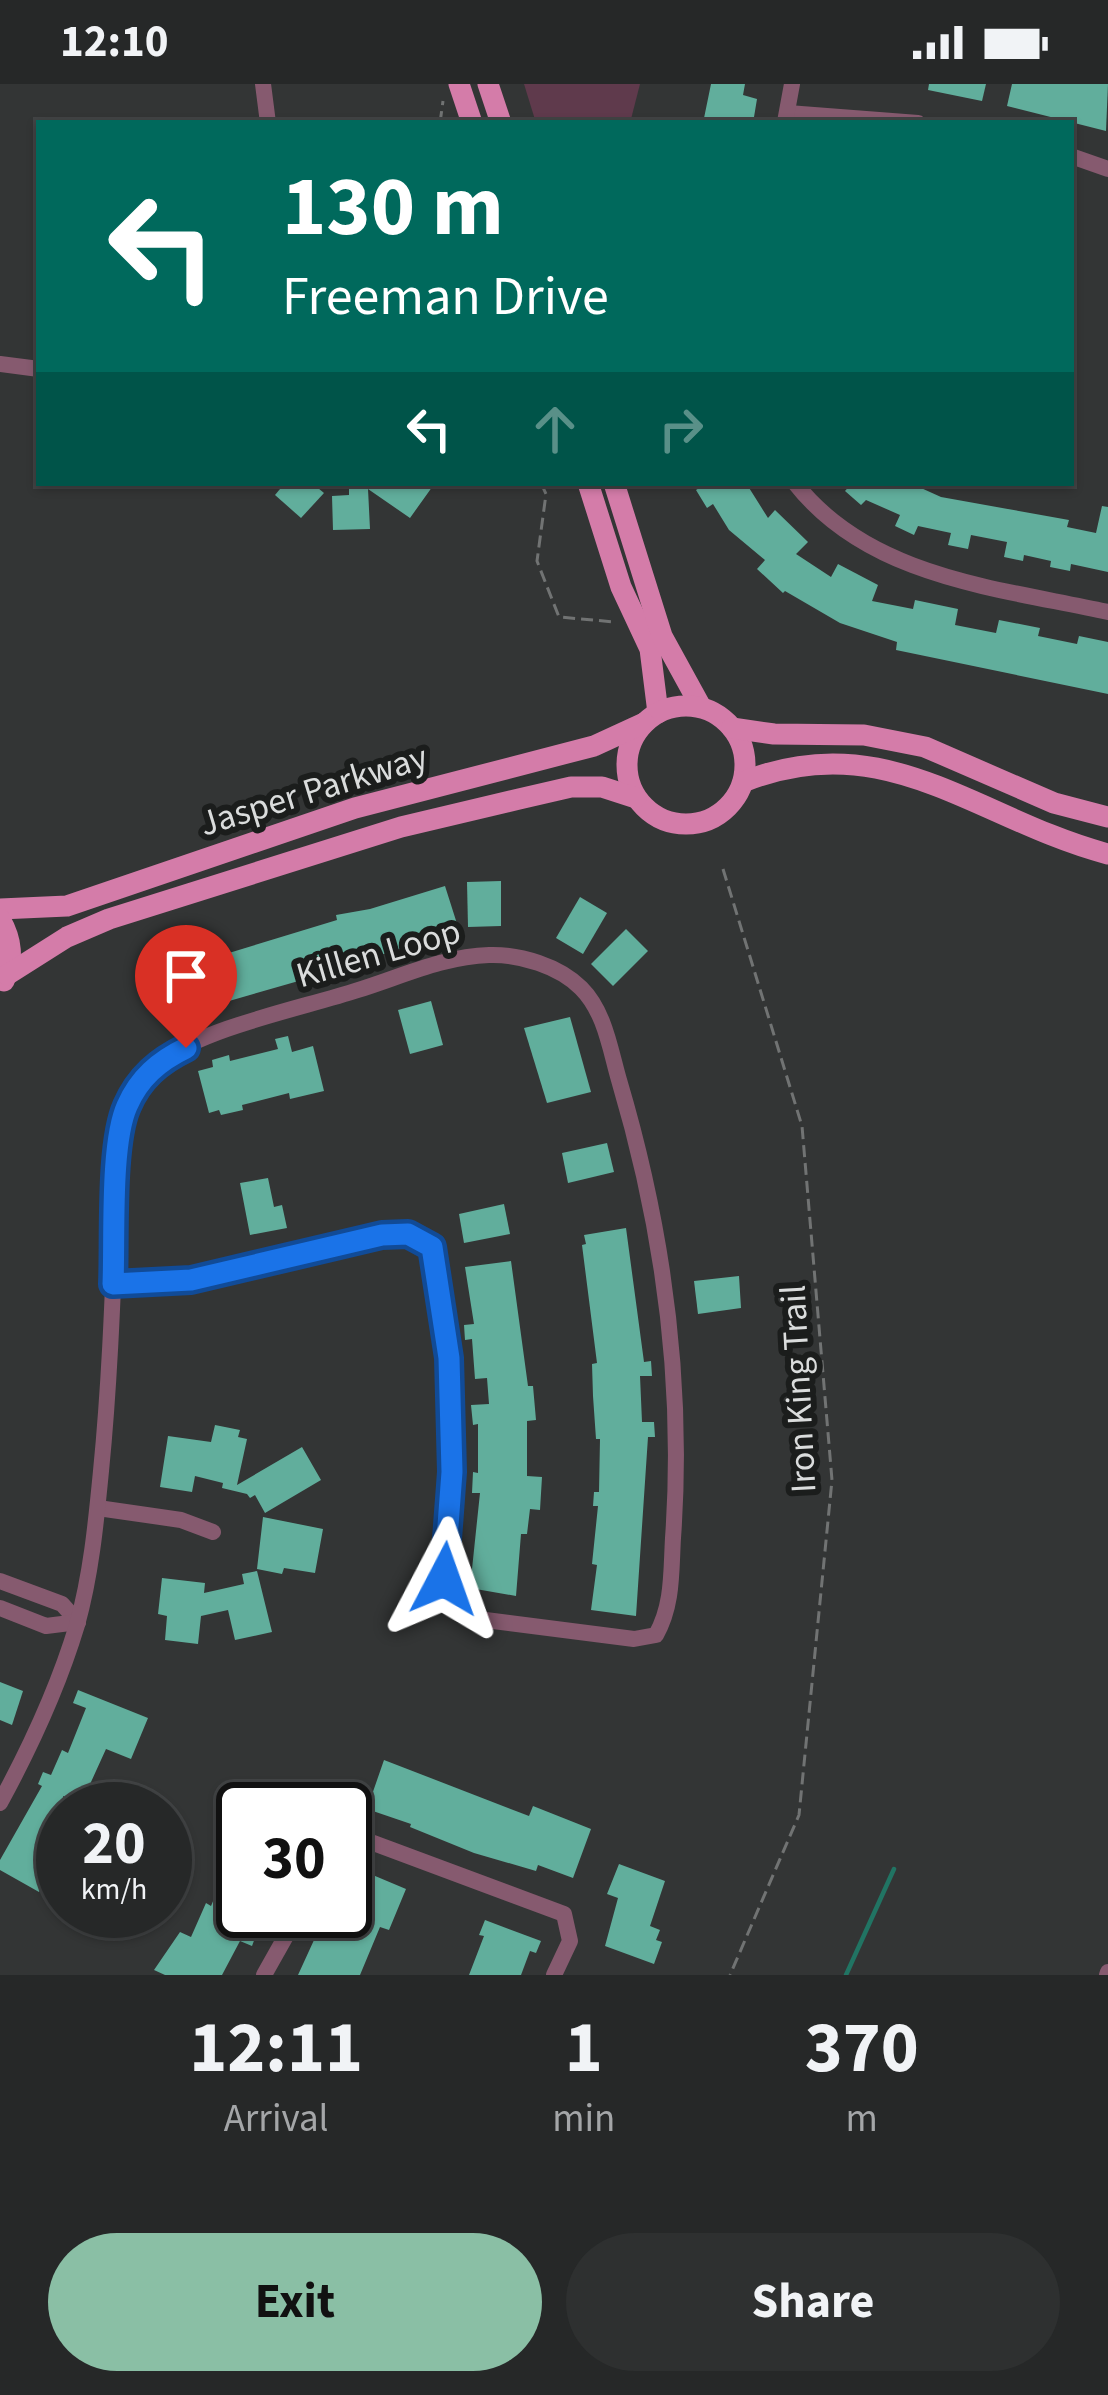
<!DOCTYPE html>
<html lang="en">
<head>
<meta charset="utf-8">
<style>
  :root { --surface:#262828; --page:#2e3030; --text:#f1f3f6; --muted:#a4a6a8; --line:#424445; --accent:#8abfa5 }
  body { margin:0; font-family:"Source Sans 3",sans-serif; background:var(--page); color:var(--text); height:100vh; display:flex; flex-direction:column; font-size:45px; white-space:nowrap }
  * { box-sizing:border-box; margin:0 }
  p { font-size:39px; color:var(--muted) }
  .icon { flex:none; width:66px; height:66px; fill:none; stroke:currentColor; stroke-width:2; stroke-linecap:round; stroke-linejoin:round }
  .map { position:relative; height:1891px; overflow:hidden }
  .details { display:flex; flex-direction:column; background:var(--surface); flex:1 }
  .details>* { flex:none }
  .top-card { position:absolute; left:36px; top:36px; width:1038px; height:366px; border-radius:0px; box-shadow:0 3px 9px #0004,0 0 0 3px var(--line); background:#00695c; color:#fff; overflow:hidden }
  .speed { position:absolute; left:36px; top:1698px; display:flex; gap:24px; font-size:60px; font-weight:700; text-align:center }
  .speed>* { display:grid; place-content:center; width:156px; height:156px; border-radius:50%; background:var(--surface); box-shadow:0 3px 9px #0004,0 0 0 3px var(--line); line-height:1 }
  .speed small { font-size:30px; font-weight:400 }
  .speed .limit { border:6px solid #111; border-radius:18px; background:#fff; color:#111 }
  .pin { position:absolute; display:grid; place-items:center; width:102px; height:102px; color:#fff; margin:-123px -51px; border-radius:50% 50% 50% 0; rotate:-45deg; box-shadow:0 0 12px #0007 }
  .pin .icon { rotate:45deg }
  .me { position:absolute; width:132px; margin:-66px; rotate:4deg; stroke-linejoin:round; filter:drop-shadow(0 0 9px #0008) }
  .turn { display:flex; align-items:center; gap:42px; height:252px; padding:0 48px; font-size:54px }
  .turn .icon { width:156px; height:156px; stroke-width:2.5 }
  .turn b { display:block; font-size:84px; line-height:102px }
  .lanes { display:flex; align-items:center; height:114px; padding:0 48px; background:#0003; justify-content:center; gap:60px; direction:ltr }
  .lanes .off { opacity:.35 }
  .eta { display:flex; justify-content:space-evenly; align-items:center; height:204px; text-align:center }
  .eta b { font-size:72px; font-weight:700; line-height:84px }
  .cta { display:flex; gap:24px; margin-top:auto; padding:24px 48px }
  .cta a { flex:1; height:138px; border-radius:72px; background:var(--accent); color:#111; font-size:48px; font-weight:700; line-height:138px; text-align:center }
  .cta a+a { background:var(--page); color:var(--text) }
  .status { display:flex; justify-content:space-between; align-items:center; height:84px; padding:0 60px; background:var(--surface); direction:ltr }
  .status svg { height:33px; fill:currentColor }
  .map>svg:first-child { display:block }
</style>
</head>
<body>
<div class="status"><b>12:10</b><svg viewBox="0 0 49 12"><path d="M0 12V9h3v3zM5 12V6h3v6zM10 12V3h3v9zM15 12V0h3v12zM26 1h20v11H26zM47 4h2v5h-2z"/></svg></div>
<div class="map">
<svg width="1108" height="1891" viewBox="0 0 1108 1891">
  <rect width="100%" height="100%" fill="#333535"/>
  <path fill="#5f3a4c" d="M 524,0 L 640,0 L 630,39 L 536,39 Z"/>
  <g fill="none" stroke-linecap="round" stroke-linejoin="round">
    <path stroke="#217463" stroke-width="4.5" d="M 846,1891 L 894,1785"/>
  </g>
  <g fill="#61ae9c">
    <path d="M 711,0 L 745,0 L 743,11 L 757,15 L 753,39 L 703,39 Z"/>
    <path d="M 929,0 L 986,0 L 982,17 L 928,6 Z"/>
    <path d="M 1012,0 L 1108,0 L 1106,47 L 1007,22 Z"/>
    <path d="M 285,399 L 312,399 L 324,409 L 301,434 L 275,411 Z"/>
    <path d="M 349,399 L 435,399 L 410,434 L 368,405 L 370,445 L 333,446 L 332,412 L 349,411 Z"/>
    <path d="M 707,399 L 746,399 L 768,434 L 775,426 L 808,458 L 796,470 L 831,493 L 838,480 L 878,501 L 872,517 L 913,525 L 915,516 L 958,525 L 955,541 L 996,549 L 999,536 L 1040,544 L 1038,552 L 1077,560 L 1079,552 L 1108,558 L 1108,610 L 896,566 L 897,558 L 840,539 L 785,507 L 783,509 L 757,485 L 765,476 L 729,446 L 713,420 L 707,424 L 696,406 Z"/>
    <path d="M 852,399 L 910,399 L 941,413 L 1069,436 L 1067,443 L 1096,449 L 1102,422 L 1108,423 L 1108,488 L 1071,480 L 1070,487 L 1050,483 L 1051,477 L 1024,471 L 1023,477 L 1004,473 L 1007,458 L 971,451 L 968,465 L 948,461 L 951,449 L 918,442 L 914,451 L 895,442 L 900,431 L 866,416 L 861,421 L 845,407 Z"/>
    <path d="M 501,797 L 501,842 L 468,843 L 467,798 Z"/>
    <path d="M 445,802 L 459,846 L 374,873 L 374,876 L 337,882 L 337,886 L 184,930 L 173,886 L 337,836 L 336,831 L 370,825 Z"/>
    <path d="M 580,813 L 607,829 L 583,870 L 556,854 Z"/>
    <path d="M 626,845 L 648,867 L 613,902 L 591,880 Z"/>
    <path d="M 431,917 L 443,961 L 410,970 L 398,926 Z"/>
    <path d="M 570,933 L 591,1008 L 547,1019 L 524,944 Z"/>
    <path d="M 288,952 L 292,968 L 313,962 L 324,1007 L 290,1015 L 289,1009 L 242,1021 L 243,1026 L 221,1031 L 219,1026 L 209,1029 L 198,987 L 213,983 L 212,976 L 229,971 L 230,977 L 278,965 L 275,955 Z"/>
    <path d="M 607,1059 L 614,1088 L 568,1099 L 562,1069 Z"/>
    <path d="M 268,1094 L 274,1123 L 282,1121 L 287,1144 L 250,1151 L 240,1099 Z"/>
    <path d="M 504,1120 L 510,1150 L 464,1159 L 459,1130 Z"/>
    <path d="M 626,1144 L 644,1278 L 651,1277 L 652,1292 L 640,1292 L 642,1338 L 654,1338 L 655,1353 L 648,1353 L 636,1532 L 591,1526 L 597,1481 L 592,1480 L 598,1422 L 593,1422 L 594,1408 L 599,1408 L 600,1355 L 596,1355 L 593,1312 L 592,1280 L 597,1279 L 582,1161 L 586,1160 L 584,1151 Z"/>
    <path d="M 511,1177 L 528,1302 L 533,1302 L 536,1336 L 527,1337 L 527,1392 L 542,1393 L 540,1426 L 530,1425 L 527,1450 L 521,1450 L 516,1512 L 470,1504 L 480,1409 L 472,1409 L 473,1388 L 478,1389 L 478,1340 L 473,1341 L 471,1321 L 489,1320 L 487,1294 L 475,1295 L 472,1255 L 465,1256 L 464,1241 L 474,1240 L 465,1183 Z"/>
    <path d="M 739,1192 L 741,1224 L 698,1230 L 694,1197 Z"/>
    <path d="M 215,1341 L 240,1346 L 238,1353 L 247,1355 L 237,1401 L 302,1363 L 321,1396 L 265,1429 L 255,1411 L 250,1414 L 247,1410 L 222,1404 L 223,1399 L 195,1392 L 192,1408 L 160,1403 L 168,1352 L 211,1358 Z"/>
    <path d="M 263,1433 L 323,1445 L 315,1489 L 284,1484 L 282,1490 L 257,1485 Z"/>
    <path d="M 257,1487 L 272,1548 L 235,1556 L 228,1526 L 201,1532 L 198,1560 L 165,1556 L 167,1532 L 158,1530 L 162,1494 L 205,1499 L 204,1509 L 244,1500 L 242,1490 Z"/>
    <path d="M 0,1598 L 23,1607 L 12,1641 L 0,1636 Z"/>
    <path d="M 78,1606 L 148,1634 L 131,1675 L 106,1665 L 81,1720 L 63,1712 L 63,1766 L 39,1808 L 0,1786 L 0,1776 L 42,1702 L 38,1700 L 43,1688 L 51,1691 L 62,1666 L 68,1669 L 86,1624 L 73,1619 Z"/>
    <path d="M 384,1676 L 529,1732 L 533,1722 L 591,1745 L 573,1794 L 538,1781 L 536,1787 L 474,1769 L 410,1743 L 411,1740 L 367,1725 Z"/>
    <path d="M 247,1704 L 300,1723 L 299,1725 L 239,1725 Z"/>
    <path d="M 243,1746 L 243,1827 L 265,1827 L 252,1862 L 240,1857 L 222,1891 L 165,1891 L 154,1886 L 180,1848 L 191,1853 L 206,1819 L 211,1822 Z"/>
    <path d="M 619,1780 L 665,1797 L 650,1842 L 660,1846 L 656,1856 L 662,1858 L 654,1880 L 605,1862 L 618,1814 L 607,1810 Z"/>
    <path d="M 349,1781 L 406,1805 L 389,1846 L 380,1843 L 360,1891 L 298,1891 L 325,1832 L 331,1834 L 334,1827 L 345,1827 L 345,1791 Z"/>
    <path d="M 485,1836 L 541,1857 L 536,1869 L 530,1867 L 521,1891 L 469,1891 L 484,1852 L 479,1851 Z"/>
  </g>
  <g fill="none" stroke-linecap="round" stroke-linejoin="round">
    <g stroke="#717373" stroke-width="3" stroke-dasharray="12 6" stroke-linecap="butt">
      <path d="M 440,39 L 443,17"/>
      <path d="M 541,399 L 546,410 L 537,477 L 559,533 L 615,538"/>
      <path d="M 723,785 L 802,1042 L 832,1396 L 799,1731 L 730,1891"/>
    </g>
    <g stroke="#865a6f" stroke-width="16">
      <path d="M 263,0 L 268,39"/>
      <path d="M 788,29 L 918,39"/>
      <path d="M 785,38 L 792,0"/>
      <path d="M 1071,72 L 1108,85"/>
      <path d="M 0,280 L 39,285"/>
      <path d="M 795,399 C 869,494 999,504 1108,528"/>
      <path d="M 98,1424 L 181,1436 L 213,1448"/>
      <path d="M 0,1497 L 62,1520 L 78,1538"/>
      <path d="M 0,1524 L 46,1542 L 78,1538"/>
      <path d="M 0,1719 C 31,1662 58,1604 77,1541 C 91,1491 96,1439 101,1387 C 112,1276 114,1165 119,1055 C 125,1025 135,996 161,977 C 206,943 303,924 358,906 C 400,893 445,872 489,871 C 520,870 559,882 581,904 C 605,928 610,965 619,996 C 663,1144 684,1300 673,1454 C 671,1488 673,1521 656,1551 L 634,1555 L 470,1534 L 452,1524 C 439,1478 451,1433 451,1385 C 452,1310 443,1238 432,1163 L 408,1150 L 382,1151 L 191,1196 L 113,1200"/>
      <path d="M 345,1753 L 360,1754 L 564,1830 L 570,1857 L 554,1891"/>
      <path d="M 264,1891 L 300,1827"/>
      <path d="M 1107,1891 L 1108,1888"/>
    </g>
    <g stroke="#d47ca9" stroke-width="21">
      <path d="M 459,0 L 472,39"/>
      <path d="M 488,0 L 501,39"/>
      <path d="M 588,399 L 621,503 L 650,565 L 658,629"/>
      <path d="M 614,399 L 662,552 L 701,623"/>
      <circle cx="686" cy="681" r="59"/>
      <path d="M 732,644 L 774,650 L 864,651 L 925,663 L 1054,719 L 1108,733"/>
      <path d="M 743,698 C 886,640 978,736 1108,770"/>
      <path d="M 0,825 L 67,822 L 355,724 L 594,662 L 644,639"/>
      <path d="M 0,835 C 12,856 14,875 4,897"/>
      <path d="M 7,891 L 67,853 L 109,835 L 401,743 L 519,715 L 571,703 L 602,703 L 636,714"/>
    </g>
  </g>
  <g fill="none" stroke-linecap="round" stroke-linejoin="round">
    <defs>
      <path id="route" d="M 186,964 C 159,977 139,994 127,1022 C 110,1060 115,1155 113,1200 L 191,1196 L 382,1151 L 408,1150 L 432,1163 L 449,1274 L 452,1388 L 444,1495"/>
    </defs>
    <use href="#route" stroke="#114b97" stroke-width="30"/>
    <use href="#route" stroke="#1a73e8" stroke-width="21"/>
  </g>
  <g text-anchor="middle" stroke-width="12" stroke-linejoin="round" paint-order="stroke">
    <g font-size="36" fill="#dadcdc" stroke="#1b1d1c">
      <text transform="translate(313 705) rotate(-17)" y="13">Jasper Parkway</text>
      <text transform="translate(378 868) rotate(-16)" y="13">Killen Loop</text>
      <text transform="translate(797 1305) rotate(-93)" y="13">Iron King Trail</text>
    </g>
  </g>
</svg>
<div class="speed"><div>20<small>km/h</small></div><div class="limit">30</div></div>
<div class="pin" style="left:186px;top:964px;background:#d93025"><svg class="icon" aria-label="arrive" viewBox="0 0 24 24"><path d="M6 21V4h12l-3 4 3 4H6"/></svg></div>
<svg class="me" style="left:444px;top:1495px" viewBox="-20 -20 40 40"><path d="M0-17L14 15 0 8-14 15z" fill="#1a73e8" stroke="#fff" stroke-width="4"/></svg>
<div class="top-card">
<div class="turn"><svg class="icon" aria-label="left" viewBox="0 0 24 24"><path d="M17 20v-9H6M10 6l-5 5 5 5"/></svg><div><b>130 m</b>Freeman Drive</div></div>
<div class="lanes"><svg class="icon" aria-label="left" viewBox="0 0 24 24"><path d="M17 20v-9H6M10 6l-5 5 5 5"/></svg><svg class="icon off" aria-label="ahead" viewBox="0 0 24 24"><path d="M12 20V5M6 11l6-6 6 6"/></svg><svg class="icon off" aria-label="right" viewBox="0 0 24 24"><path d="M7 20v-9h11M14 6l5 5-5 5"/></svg></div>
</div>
</div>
<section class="details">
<div class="eta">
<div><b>12:11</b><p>Arrival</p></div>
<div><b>1</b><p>min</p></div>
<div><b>370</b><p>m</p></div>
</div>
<div class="cta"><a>Exit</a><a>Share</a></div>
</section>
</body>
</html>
